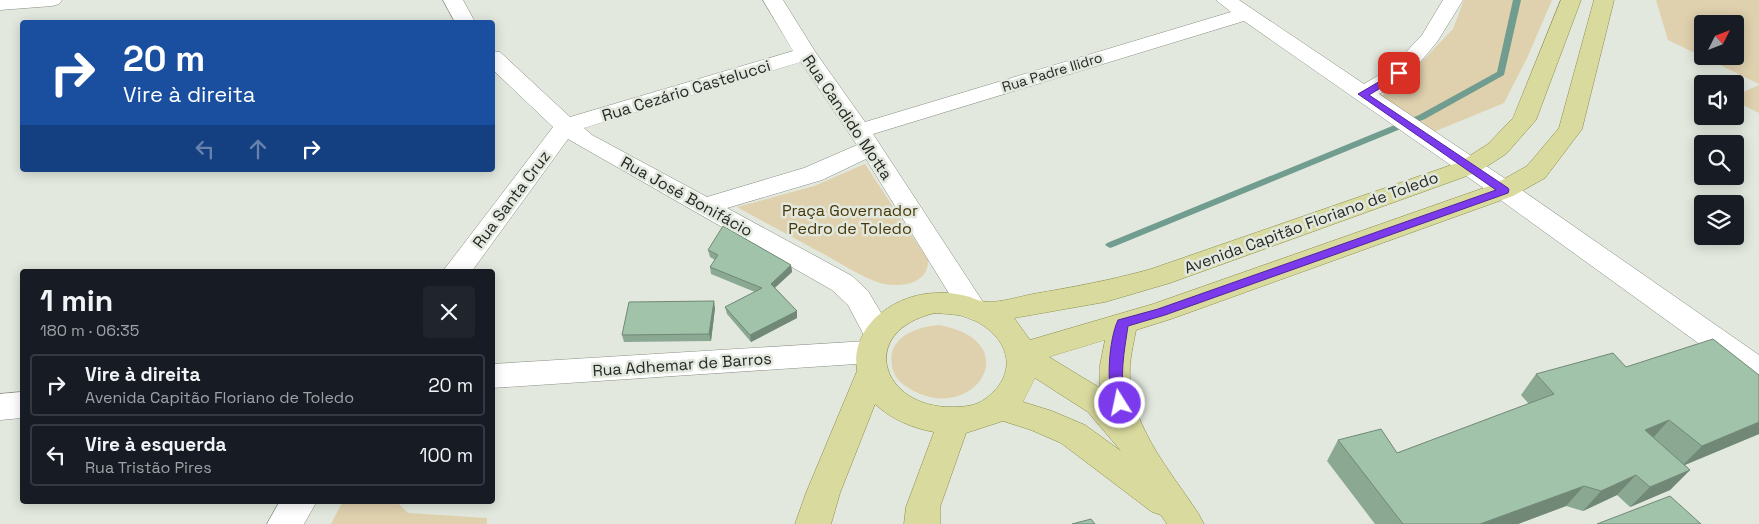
<!DOCTYPE html>
<html lang="pt">
<head>
<meta charset="utf-8">
<style>
  :root { --surface:#171b24; --page:#20242c; --text:#f1f3f6; --muted:#9ea1a6; --line:#363941 }
  body { margin:0; font-family:"Space Grotesk",sans-serif; background:var(--page); color:var(--text); height:100vh; display:flex; flex-direction:column; font-size:19px; white-space:nowrap }
  * { box-sizing:border-box; margin:0 }
  p { font-size:16px; color:var(--muted) }
  .icon { flex:none; width:28px; height:28px; fill:none; stroke:currentColor; stroke-width:2; stroke-linecap:round; stroke-linejoin:round }
  .map { position:relative; flex:1; overflow:hidden }
  .panel { position:absolute; left:20px; top:269px; width:475px; height:235px; display:flex; flex-direction:column; background:var(--surface); border-radius:5px; box-shadow:0 2px 12px #0003 }
  .panel>* { flex:none }
  .hud { position:absolute; left:20px; top:20px; width:475px; height:152px; border-radius:5px; box-shadow:0 2px 12px #0003; background:#1a4fa0; color:#fff; overflow:hidden }
  .needle { width:32px; rotate:48deg }
  .fabs { position:absolute; left:1694px; top:15px; display:grid; gap:10px }
  .fabs a { display:grid; place-items:center; width:50px; height:50px; border-radius:5px; background:var(--surface); box-shadow:0 2px 12px #0003; font-size:25px }
  .pin { position:absolute; display:grid; place-items:center; width:42px; height:42px; color:#fff; margin:-21px; border-radius:10px; box-shadow:0 2px 8px #0006 }
  .me { position:absolute; width:55px; margin:-28px; rotate:350deg; stroke-linejoin:round; filter:drop-shadow(0 0 4px #0008) }
  .turn { display:flex; align-items:center; gap:18px; height:105px; padding:0 20px; font-size:22px }
  .turn .icon { width:65px; height:65px; stroke-width:2.5 }
  .turn b { display:block; font-size:35px; line-height:42px }
  .lanes { display:flex; align-items:center; height:48px; padding:0 20px; background:#0003; justify-content:center; gap:25px; direction:ltr }
  .lanes .off { opacity:.35 }
  .round { display:grid; place-items:center; flex:none; width:52px; height:52px; border-radius:5px; background:var(--page) }
  .headline { display:flex; align-items:center; justify-content:space-between; height:85px; padding:0 20px }
  h1 { font-size:30px; font-weight:700; line-height:38px }
  ul { padding:0; list-style:none }
  li { display:flex; align-items:center; gap:15px; height:62px; margin:0 10px 8px; padding:0 10px; border:2px solid var(--line); border-radius:5px }
  li div { flex:1 }
  li b { display:block; font-size:19px }
  li em { font-style:normal }
  .map>svg:first-child { display:block }
</style>
</head>
<body>
<div class="map">
<svg width="1759" height="524" viewBox="0 0 1759 524">
  <rect width="100%" height="100%" fill="#e2e8dd"/>
  <g fill="#dfd0ae" fill-rule="evenodd">
    <path d="M 1464,0 L 1552,0 L 1528,56 L 1504,103 L 1431,133 L 1378,98 L 1406,78 L 1453,29 Z"/>
    <path d="M 1656,0 L 1759,0 L 1759,84 L 1668,40 ZM 1702,24 L 1735,24 L 1735,56 L 1702,56 Z"/>
    <path d="M 1759,85 L 1759,113 L 1735,101 L 1735,96 Z"/>
    <path d="M 865,164 L 928,260 C 929,285 898,288 880,283 C 862,277 845,266 829,257 C 798,240 768,224 737,207 L 814,186 Z"/>
    <path d="M 939,325 C 1032,342 970,432 904,385 C 898,381 893,373 892,366 C 887,337 916,327 939,325 Z"/>
    <path d="M 343,501 L 396,501 L 408,513 L 487,518 L 487,524 L 331,524 Z"/>
  </g>
  <g fill="none" stroke-linecap="round" stroke-linejoin="round">
    <path fill="#719c90" fill-rule="evenodd" d="M 1513,0 L 1521,0 L 1504,75 L 1425,119 L 1113,247 L 1110,248 L 1105,245 L 1107,243 L 1419,115 L 1497,72 Z"/>
    <defs>
      <g id="minor">
        <path d="M 0,0 L 62,0 L 59,4 L 52,6 L 0,10 Z"/>
        <path d="M 443,0 L 463,0 L 475,22 L 455,22 Z"/>
        <path d="M 763,0 L 783,0 L 816,53 L 865,122 L 1231,12 L 1216,0 L 1239,0 L 1364,84 L 1391,68 L 1422,35 L 1443,0 L 1463,0 L 1437,42 L 1407,78 L 1379,94 L 1513,184 L 1759,355 L 1759,383 L 1748,379 L 1495,196 L 1244,21 L 873,134 L 983,302 L 987,309 L 983,316 L 973,320 L 963,316 L 866,159 L 822,180 L 727,208 L 852,276 L 868,291 L 893,333 L 888,341 L 880,343 L 886,352 L 882,360 L 871,363 L 492,388 L 492,364 L 867,341 L 848,305 L 832,290 L 568,139 L 472,271 L 443,271 L 553,127 L 492,69 L 492,51 L 500,52 L 570,117 L 793,51 ZM 801,62 L 857,145 L 804,168 L 707,197 L 592,135 L 584,128 Z"/>
        <path d="M 22,392 L 22,418 L 0,420 L 0,394 Z"/>
        <path d="M 280,501 L 317,501 L 304,524 L 267,524 Z"/>
      </g>
      <path id="major" d="M 1561,0 L 1581,0 L 1536,120 L 1506,154 L 1478,172 L 1170,283 L 1105,302 L 1014,318 L 1030,340 L 1153,304 L 1495,184 L 1527,166 L 1559,128 L 1594,0 L 1614,0 L 1582,129 L 1545,178 L 1513,196 L 1171,319 L 1136,330 C 1134,341 1131,353 1130,365 C 1126,421 1169,469 1198,513 L 1204,524 L 1167,524 L 1161,515 L 1152,512 L 1061,443 L 1031,430 L 1003,421 L 966,433 L 940,507 L 940,524 L 904,524 L 906,507 L 934,432 C 912,428 891,419 875,404 L 840,493 L 831,524 L 795,524 L 806,493 L 857,371 C 850,325 895,294 936,293 C 947,292 959,294 970,297 C 975,299 982,302 988,302 C 1002,302 1018,297 1033,294 C 1073,287 1112,280 1151,269 L 1460,162 L 1488,144 L 1513,118 ZM 935,313 C 946,314 959,314 969,318 C 1008,334 1022,372 985,399 C 976,406 964,407 952,407 C 881,408 856,331 935,313 ZM 1105,340 L 1100,365 L 1100,388 L 1049,357 ZM 1035,378 L 1088,412 L 1121,451 L 1085,425 L 1052,411 L 1023,402 Z"/>
    </defs>
    <use href="#minor" stroke="#868c82" stroke-width="1"/>
    <use href="#major" stroke="#8a8c49" stroke-width="1"/>
    <use href="#minor" fill="#fff" fill-rule="evenodd"/>
    <use href="#major" fill="#d9da9e" fill-rule="evenodd"/>
  </g>
  <g fill="#8aa892">
    <path d="M 708,250 L 791,265 L 792,272 L 775,288 L 797,311 L 797,318 L 751,342 L 727,314 L 725,307 L 755,292 L 711,274 L 710,267 L 715,260 L 710,257 Z"/>
    <path d="M 715,308 L 711,341 L 624,342 L 622,335 Z"/>
    <path d="M 1626,367 L 1759,434 L 1685,465 L 1690,470 L 1670,490 L 1630,507 L 1617,495 L 1583,511 L 1566,506 L 1518,524 L 1375,524 L 1327,461 L 1338,440 L 1397,453 L 1529,404 L 1521,395 L 1536,374 Z"/>
  </g>
  <g fill="#718877">
    <path d="M 791,265 L 792,272 L 771,291 L 771,284 Z"/>
    <path d="M 714,301 L 715,308 L 711,341 L 709,334 Z"/>
    <path d="M 797,311 L 797,318 L 751,342 L 750,335 Z"/>
    <path d="M 1669,420 L 1650,441 L 1645,430 Z"/>
    <path d="M 1759,422 L 1759,434 L 1682,466 L 1702,446 Z"/>
    <path d="M 1690,470 L 1670,490 L 1630,507 L 1650,487 Z"/>
    <path d="M 1636,475 L 1617,495 L 1583,511 L 1601,491 Z"/>
    <path d="M 1584,486 L 1566,506 L 1518,524 L 1480,524 Z"/>
  </g>
  <g fill="#a1c3aa" stroke="#718877">
    <path d="M 723,226 L 791,265 L 771,284 L 797,311 L 750,335 L 725,307 L 762,288 L 710,267 L 718,255 L 708,250 Z"/>
    <path d="M 714,301 L 709,334 L 622,335 L 629,302 Z"/>
    <path d="M 1713,339 L 1759,375 L 1759,422 L 1702,446 L 1669,420 L 1645,430 L 1690,470 L 1650,487 L 1636,475 L 1601,491 L 1584,486 L 1480,524 L 1403,524 L 1338,440 L 1381,429 L 1397,453 L 1554,394 L 1536,374 L 1613,353 L 1626,367 Z"/>
    <path d="M 1670,496 L 1701,524 L 1597,524 Z"/>
    <path d="M 1091,519 L 1095,524 L 1072,524 Z"/>
  </g>
  <path fill="#7c3aed" stroke="#51269a" d="M 1399,70 L 1404,73 L 1402,75 L 1369,95 L 1508,188 L 1509,190 L 1508,193 L 1165,315 L 1128,326 C 1124,353 1119,377 1126,403 L 1125,407 L 1120,408 L 1115,407 C 1105,387 1109,339 1118,320 L 1158,309 L 1496,190 L 1358,94 Z"/>
  <g text-anchor="middle" stroke-width="5" stroke-linejoin="round" paint-order="stroke">
    <g font-size="14" fill="#252824" stroke="#e2e8dd">
      <text transform="translate(1052 72) rotate(-17)" y="5">Rua Padre Ilidro</text>
    </g>
    <g font-size="16" fill="#252824" stroke="#e2e8dd">
      <text transform="translate(686 90) rotate(-17)" y="6">Rua Cezário Castelucci</text>
      <text transform="translate(848 117) rotate(56)" y="6">Rua Candido Motta</text>
      <text transform="translate(687 196) rotate(29)" y="6">Rua José Bonifácio</text>
      <text transform="translate(511 199) rotate(-53)" y="6">Rua Santa Cruz</text>
      <text transform="translate(1311 222) rotate(-20)" y="6">Avenida Capitão Floriano de Toledo</text>
      <text transform="translate(682 364) rotate(-4)" y="6">Rua Adhemar de Barros</text>
    </g>
    <g font-size="16" fill="#473708" stroke="#e2e8dd">
      <text x="850" y="216">Praça Governador<tspan x="850" dy="18">Pedro de Toledo</tspan></text>
    </g>
  </g>
</svg>
<div class="fabs">
<a><svg class="needle" viewBox="-14 -14 28 28"><path d="M0-13l5 13h-10z" fill="#e53935"/><path d="M0 13l5-13h-10z" fill="#9ea1a6"/></svg></a>
<a><svg class="icon" aria-label="sound" viewBox="0 0 24 24"><path d="M4 9h4l5-4v14l-5-4H4zM17 9q2 3 0 6"/></svg></a>
<a><svg class="icon" aria-label="search" viewBox="0 0 24 24"><circle cx="10" cy="10" r="6"/><path d="M15 15l6 6"/></svg></a>
<a><svg class="icon" aria-label="layers" viewBox="0 0 24 24"><path d="M12 4l9 5-9 5-9-5zM3 14l9 5 9-5"/></svg></a>
</div>
<div class="pin" style="left:1399px;top:73px;background:#d93025"><svg class="icon" aria-label="arrive" viewBox="0 0 24 24"><path d="M6 21V4h12l-3 4 3 4H6"/></svg></div>
<svg class="me" style="left:1120px;top:403px" viewBox="-20 -20 40 40"><circle r="17" fill="#7c3aed" stroke="#fff" stroke-width="3"/><path d="M0-11L8 9 0 5-8 9z" fill="#fff"/></svg>
<div class="hud">
<div class="turn"><svg class="icon" aria-label="right" viewBox="0 0 24 24"><path d="M7 20v-9h11M14 6l5 5-5 5"/></svg><div><b>20 m</b>Vire à direita</div></div>
<div class="lanes"><svg class="icon off" aria-label="left" viewBox="0 0 24 24"><path d="M17 20v-9H6M10 6l-5 5 5 5"/></svg><svg class="icon off" aria-label="ahead" viewBox="0 0 24 24"><path d="M12 20V5M6 11l6-6 6 6"/></svg><svg class="icon" aria-label="right" viewBox="0 0 24 24"><path d="M7 20v-9h11M14 6l5 5-5 5"/></svg></div>
</div>
<section class="panel">
<div class="headline"><div><h1>1 min</h1><p>180 m · 06:35</p></div><a class="round"><svg class="icon" aria-label="close" viewBox="0 0 24 24"><path d="M6 6l12 12M18 6L6 18"/></svg></a></div>
<ul>
<li><svg class="icon" aria-label="right" viewBox="0 0 24 24"><path d="M7 20v-9h11M14 6l5 5-5 5"/></svg><div><b>Vire à direita</b><p>Avenida Capitão Floriano de Toledo</p></div><em>20 m</em></li>
<li><svg class="icon" aria-label="left" viewBox="0 0 24 24"><path d="M17 20v-9H6M10 6l-5 5 5 5"/></svg><div><b>Vire à esquerda</b><p>Rua Tristão Pires</p></div><em>100 m</em></li>
</ul>
</section>
</div>
</body>
</html>
